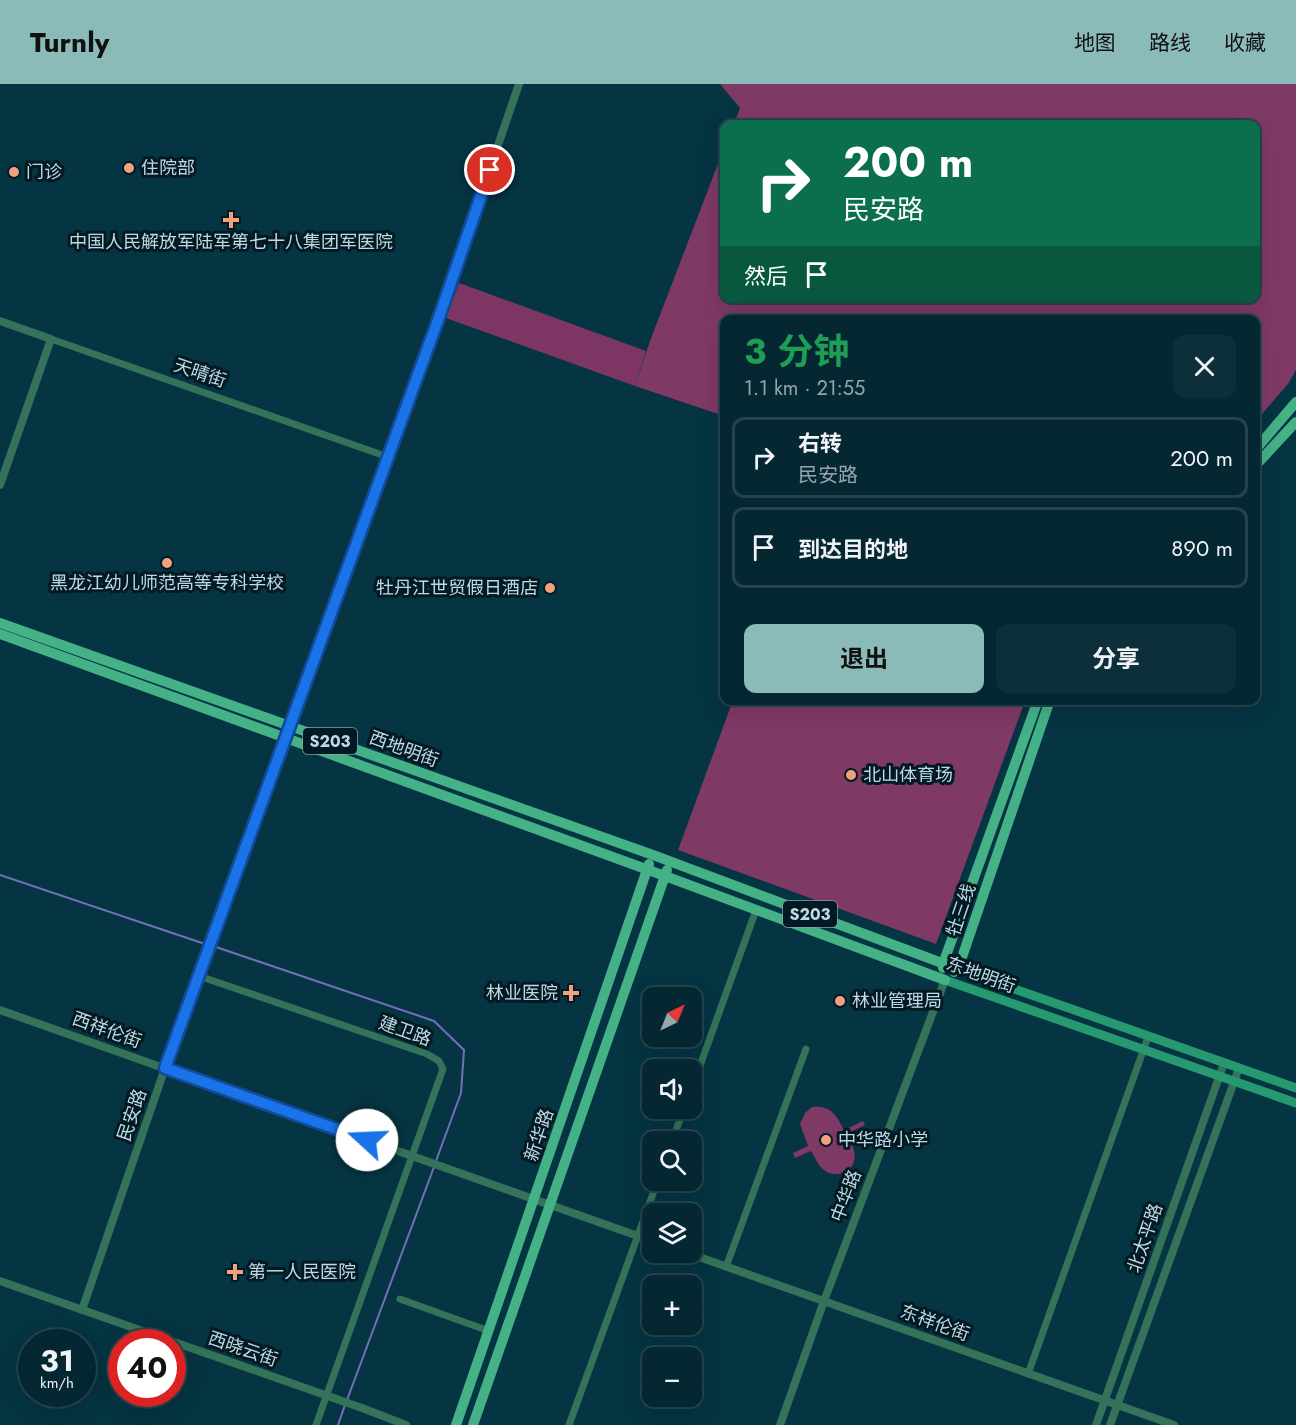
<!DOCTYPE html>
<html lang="zh">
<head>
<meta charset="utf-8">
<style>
  :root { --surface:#042732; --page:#0d2f3a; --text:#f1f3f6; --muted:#97a5ac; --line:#25444d; --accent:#8bbbb9 }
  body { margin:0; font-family:Jost,"Noto Sans SC",sans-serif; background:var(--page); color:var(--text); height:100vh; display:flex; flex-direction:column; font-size:22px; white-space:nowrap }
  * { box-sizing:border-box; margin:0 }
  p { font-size:20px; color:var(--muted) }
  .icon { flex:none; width:33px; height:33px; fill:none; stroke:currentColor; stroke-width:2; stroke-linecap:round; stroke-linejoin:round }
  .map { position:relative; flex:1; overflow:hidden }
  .sheet { position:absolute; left:720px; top:231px; width:540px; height:390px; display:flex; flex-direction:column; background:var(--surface); border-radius:12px; box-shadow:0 6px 24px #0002,0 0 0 2px var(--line) }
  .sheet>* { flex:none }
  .top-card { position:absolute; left:720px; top:36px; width:540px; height:183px; border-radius:12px; box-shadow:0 6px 24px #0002,0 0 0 2px var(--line); background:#0b6e4f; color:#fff; overflow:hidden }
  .needle { width:39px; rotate:43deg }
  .tools { position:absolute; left:642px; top:903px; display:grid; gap:12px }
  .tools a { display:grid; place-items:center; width:60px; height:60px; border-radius:12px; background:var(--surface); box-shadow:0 6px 24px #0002,0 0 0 2px var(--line); font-size:30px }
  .speed { position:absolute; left:18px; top:1245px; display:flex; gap:12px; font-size:30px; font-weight:700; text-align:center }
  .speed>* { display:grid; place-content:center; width:78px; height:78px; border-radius:50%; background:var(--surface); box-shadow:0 6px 24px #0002,0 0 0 2px var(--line); line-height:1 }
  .speed small { font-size:15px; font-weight:400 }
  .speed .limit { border:9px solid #d22; background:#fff; color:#111 }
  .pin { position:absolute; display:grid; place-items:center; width:51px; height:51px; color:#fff; margin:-26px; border:3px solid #fff; border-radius:50%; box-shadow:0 2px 6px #0007 }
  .me { position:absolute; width:66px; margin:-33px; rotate:290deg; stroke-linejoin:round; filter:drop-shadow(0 0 4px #0008) }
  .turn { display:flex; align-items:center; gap:21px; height:126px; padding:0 24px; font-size:27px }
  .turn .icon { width:78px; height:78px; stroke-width:2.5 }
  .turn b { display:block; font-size:42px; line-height:51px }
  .then { display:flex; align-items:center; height:57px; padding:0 24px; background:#0003; gap:12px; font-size:22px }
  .round { display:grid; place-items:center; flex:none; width:63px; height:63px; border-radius:12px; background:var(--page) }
  .overview { display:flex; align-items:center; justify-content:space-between; height:102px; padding:0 24px }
  h1 { font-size:36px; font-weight:700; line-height:45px; color:#1e9e55 }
  .action { display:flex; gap:12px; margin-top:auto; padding:12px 24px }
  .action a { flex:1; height:69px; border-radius:12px; background:var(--accent); color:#111; font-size:24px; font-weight:700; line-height:69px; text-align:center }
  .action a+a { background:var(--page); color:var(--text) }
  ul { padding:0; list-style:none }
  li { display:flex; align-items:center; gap:18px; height:81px; margin:0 12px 9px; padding:0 12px; border:3px solid var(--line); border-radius:12px }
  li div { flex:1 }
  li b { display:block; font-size:22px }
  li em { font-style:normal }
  header { display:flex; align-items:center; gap:36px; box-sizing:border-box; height:84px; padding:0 30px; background:var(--accent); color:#111 }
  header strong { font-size:28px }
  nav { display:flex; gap:33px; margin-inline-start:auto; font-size:21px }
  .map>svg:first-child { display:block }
</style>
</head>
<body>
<header>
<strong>Turnly</strong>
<nav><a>地图</a><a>路线</a><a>收藏</a></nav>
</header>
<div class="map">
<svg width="1296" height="1341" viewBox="0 0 1296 1341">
  <rect width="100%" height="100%" fill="#053442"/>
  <g fill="#7f3965">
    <path d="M 720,0 L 1296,0 L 1296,286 L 1288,300 L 1256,337 L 1256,236 L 724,236 L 724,332 L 635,302 L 650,257 L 724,64 L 724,214 L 1256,214 L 1256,40 L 734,40 L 740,24 Z"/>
    <path d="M 733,616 L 1025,617 L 936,860 L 678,766 Z"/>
    <path d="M 812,1023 C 831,1021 836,1031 844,1046 L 863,1037 L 865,1041 L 846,1050 C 849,1055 853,1061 854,1067 C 859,1085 838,1097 824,1086 C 818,1082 815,1073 811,1067 L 795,1074 L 793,1069 L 808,1062 L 800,1040 L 805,1029 Z"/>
  </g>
  <path fill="#7d3663" d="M 459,199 L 646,267 L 635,302 L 446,234 Z"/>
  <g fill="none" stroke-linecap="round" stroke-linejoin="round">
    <g stroke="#7370bb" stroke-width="2">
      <path d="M 0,791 L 208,861"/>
      <path d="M 213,862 L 434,937 L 464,966 L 461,1009 L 436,1077"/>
      <path d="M 347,1316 L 434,1083"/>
      <path d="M 338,1341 L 345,1321"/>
    </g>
    <g stroke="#347359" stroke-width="7">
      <path d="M 51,255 L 388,373"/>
      <path d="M 199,892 L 427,970 L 439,977 L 443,985 L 316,1341"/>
      <path d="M 692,1004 L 756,826"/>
      <path d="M 672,1058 L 684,1024"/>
      <path d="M 726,1183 L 806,965"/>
      <path d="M 400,1215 L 489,1247"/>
      <path d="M 1028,1290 L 1148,953"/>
      <path d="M 569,1341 L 658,1096"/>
    </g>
    <g stroke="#347359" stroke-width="8">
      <path d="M 0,237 L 51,255 L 0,401"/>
      <path d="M 0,926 L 652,1157"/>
      <path d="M 685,1168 L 1174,1341"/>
      <path d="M 0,1197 L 362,1324 L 406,1341"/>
      <path d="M 82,1226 L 165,984 L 438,236 L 519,0"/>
      <path d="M 780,1341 L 824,1217 L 945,896"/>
      <path d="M 1096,1341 L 1224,979"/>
      <path d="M 1110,1341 L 1239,984"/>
    </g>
    <g stroke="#279970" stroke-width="9">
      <path d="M 958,885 L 1296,1004"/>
      <path d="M 945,896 L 1296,1019"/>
    </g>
    <g stroke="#45b186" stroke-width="10">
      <path d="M 1256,365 L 1296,318"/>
      <path d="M 1256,381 L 1296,338"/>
      <path d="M 0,539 L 653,771 L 958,885"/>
      <path d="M 0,550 L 665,792 L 945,896"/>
      <path d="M 943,884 L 943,880 L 1038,616"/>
      <path d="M 954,888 L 958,885 L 1050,616"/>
      <path d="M 456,1341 L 649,780"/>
      <path d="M 473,1341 L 667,786"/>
    </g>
  </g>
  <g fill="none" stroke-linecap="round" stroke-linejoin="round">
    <defs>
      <path id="route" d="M 367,1056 L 165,984 L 438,236 L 490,86"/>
    </defs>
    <use href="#route" stroke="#114b97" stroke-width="15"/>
    <use href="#route" stroke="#1a73e8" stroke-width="10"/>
  </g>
  <g fill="#f2a17e" stroke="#031a22" stroke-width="2">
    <circle cx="129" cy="84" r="6"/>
    <circle cx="14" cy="88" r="6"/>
    <path d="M228 127h6v6h6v6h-6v6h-6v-6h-6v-6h6z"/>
    <circle cx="167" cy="479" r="6"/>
    <circle cx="550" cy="504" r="6"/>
    <circle cx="851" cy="691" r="6"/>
    <path d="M568 900h6v6h6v6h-6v6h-6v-6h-6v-6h6z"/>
    <circle cx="840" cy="917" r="6"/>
    <circle cx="826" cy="1056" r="6"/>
    <path d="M232 1179h6v6h6v6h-6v6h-6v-6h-6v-6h6z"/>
  </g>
  <g text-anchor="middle" stroke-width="6" stroke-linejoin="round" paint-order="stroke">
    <g fill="#031a22" stroke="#86a0aa" stroke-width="1.5">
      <rect x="303" y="644" width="54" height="26" rx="4.5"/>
      <rect x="783" y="817" width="54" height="26" rx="4.5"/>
    </g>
    <g font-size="16" font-weight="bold" fill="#bed9e4">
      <text x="330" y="663">S203</text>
      <text x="810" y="836">S203</text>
    </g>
    <g font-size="18" fill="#bed9e4" stroke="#031a22" text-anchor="start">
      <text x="141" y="90">住院部</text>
      <text x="26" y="94">门诊</text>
      <text x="231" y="164" text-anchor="middle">中国人民解放军陆军第七十八集团军医院</text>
      <text x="167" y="505" text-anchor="middle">黑龙江幼儿师范高等专科学校</text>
      <text x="538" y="510" text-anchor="end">牡丹江世贸假日酒店</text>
      <text x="863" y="697">北山体育场</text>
      <text x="558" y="915" text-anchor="end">林业医院</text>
      <text x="852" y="923">林业管理局</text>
      <text x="838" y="1062">中华路小学</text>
      <text x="248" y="1194">第一人民医院</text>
    </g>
    <g font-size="18" fill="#bed9e4" stroke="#031a22">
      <text transform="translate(200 289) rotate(19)" y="6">天晴街</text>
      <text transform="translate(404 665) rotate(20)" y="6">西地明街</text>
      <text transform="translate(961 826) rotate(-71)" y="6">牡三线</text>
      <text transform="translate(981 891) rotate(20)" y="6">东地明街</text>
      <text transform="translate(107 946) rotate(20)" y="6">西祥伦街</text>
      <text transform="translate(405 947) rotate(20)" y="6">建卫路</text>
      <text transform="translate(132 1031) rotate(-71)" y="6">民安路</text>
      <text transform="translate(539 1051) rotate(-71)" y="6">新华路</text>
      <text transform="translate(846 1112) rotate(-69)" y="6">中华路</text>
      <text transform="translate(1145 1154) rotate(-71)" y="6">北太平路</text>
      <text transform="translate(935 1239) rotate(20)" y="6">东祥伦街</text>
      <text transform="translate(243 1265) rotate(19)" y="6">西晓云街</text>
    </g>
  </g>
</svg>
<div class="tools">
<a><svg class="needle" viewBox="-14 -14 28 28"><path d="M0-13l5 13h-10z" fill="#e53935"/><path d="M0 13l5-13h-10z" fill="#97a5ac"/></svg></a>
<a><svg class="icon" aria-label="sound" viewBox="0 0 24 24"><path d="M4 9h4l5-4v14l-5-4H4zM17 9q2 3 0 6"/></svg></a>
<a><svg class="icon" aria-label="search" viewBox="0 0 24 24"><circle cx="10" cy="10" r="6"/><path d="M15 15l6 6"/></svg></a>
<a><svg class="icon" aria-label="layers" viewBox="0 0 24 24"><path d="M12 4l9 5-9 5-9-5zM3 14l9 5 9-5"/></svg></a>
<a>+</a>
<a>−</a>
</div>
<div class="speed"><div>31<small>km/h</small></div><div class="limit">40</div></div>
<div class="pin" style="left:490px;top:86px;background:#d93025"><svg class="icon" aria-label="arrive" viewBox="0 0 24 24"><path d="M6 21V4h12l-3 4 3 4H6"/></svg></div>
<svg class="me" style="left:367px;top:1056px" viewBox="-20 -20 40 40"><circle r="19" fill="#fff"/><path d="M0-13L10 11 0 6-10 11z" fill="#1a73e8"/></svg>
<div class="top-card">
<div class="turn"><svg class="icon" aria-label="right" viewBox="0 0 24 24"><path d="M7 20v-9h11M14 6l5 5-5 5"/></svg><div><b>200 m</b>民安路</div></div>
<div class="then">然后<svg class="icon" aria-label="arrive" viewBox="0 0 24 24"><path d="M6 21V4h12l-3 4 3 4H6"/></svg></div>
</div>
<section class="sheet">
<div class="overview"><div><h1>3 分钟</h1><p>1.1 km · 21:55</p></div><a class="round"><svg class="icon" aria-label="close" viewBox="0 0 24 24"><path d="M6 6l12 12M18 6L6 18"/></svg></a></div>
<ul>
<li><svg class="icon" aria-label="right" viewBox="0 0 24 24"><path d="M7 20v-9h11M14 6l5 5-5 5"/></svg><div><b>右转</b><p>民安路</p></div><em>200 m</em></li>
<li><svg class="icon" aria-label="arrive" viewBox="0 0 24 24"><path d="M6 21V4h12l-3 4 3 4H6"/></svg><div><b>到达目的地</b></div><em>890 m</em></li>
</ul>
<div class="action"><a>退出</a><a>分享</a></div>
</section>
</div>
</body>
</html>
